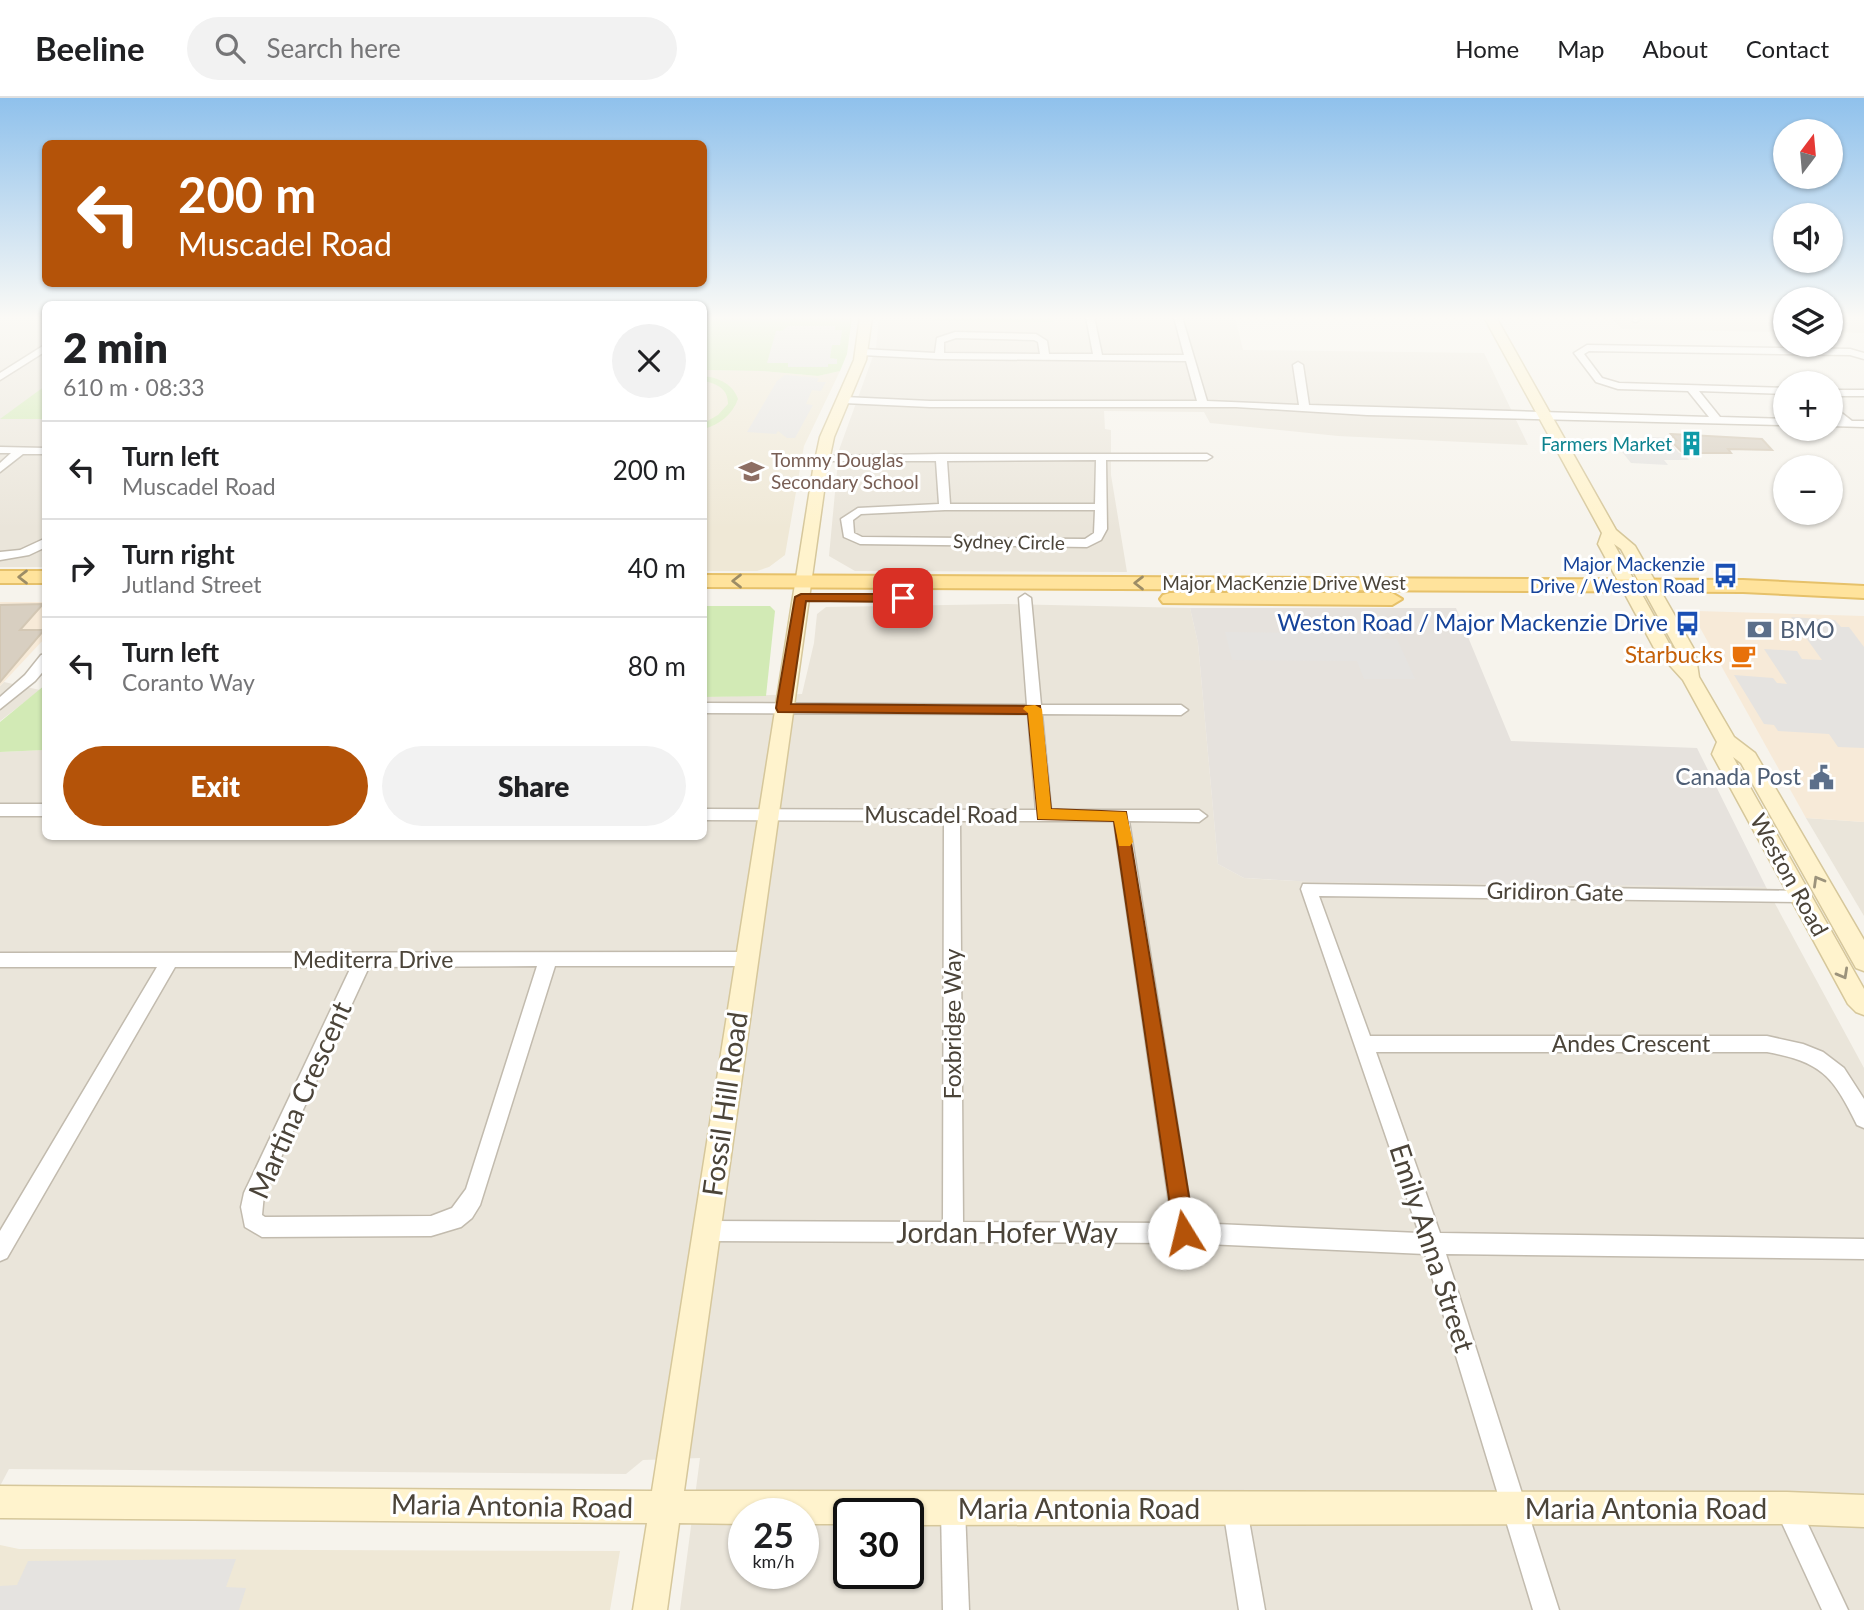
<!DOCTYPE html>
<html lang="en">
<head>
<meta charset="utf-8">
<style>
  :root { --surface:#fff; --page:#f2f2f2; --text:#202124; --muted:#757577; --line:#e0e0e0; --accent:#b45309 }
  body { margin:0; font-family:Lato,sans-serif; background:var(--page); color:var(--text); height:100vh; display:flex; flex-direction:column; font-size:26px; white-space:nowrap }
  * { box-sizing:border-box; margin:0 }
  p { font-size:23px; color:var(--muted) }
  .icon { flex:none; width:38px; height:38px; fill:none; stroke:currentColor; stroke-width:2; stroke-linecap:round; stroke-linejoin:round }
  .map { position:relative; flex:1; overflow:hidden }
  .panel { position:absolute; left:42px; top:203px; width:665px; height:539px; display:flex; flex-direction:column; background:var(--surface); border-radius:10px; box-shadow:0 2px 5px #0004 }
  .panel>* { flex:none }
  .guide { position:absolute; left:42px; top:42px; width:665px; height:147px; border-radius:10px; box-shadow:0 2px 5px #0004; background:#b45309; color:#fff; overflow:hidden }
  .needle { width:46px; rotate:16deg }
  .fabs { position:absolute; left:1773px; top:21px; display:grid; gap:14px }
  .fabs a { display:grid; place-items:center; width:70px; height:70px; border-radius:50%; background:var(--surface); box-shadow:0 2px 5px #0004; font-size:35px }
  .speed { position:absolute; left:728px; top:1400px; display:flex; gap:14px; font-size:35px; font-weight:700; text-align:center }
  .speed>* { display:grid; place-content:center; width:91px; height:91px; border-radius:50%; background:var(--surface); box-shadow:0 2px 5px #0004; line-height:1 }
  .speed small { font-size:18px; font-weight:400 }
  .speed .limit { border:4px solid #111; border-radius:10px; background:#fff; color:#111 }
  .pin { position:absolute; display:grid; place-items:center; width:60px; height:60px; color:#fff; margin:-30px; border-radius:14px; box-shadow:0 4px 10px #0006 }
  .me { position:absolute; width:77px; margin:-38px; rotate:351deg; stroke-linejoin:round; filter:drop-shadow(0 0 5px #0008) }
  .turn { display:flex; align-items:center; gap:24px; height:147px; padding:0 21px; font-size:32px }
  .turn .icon { width:91px; height:91px; stroke-width:2.5 }
  .turn b { display:block; font-size:49px; line-height:60px }
  .round { display:grid; place-items:center; flex:none; width:74px; height:74px; border-radius:37px; background:var(--page) }
  .overview { display:flex; align-items:center; justify-content:space-between; height:119px; padding:0 21px }
  h1 { font-size:42px; font-weight:800; line-height:52px }
  .primary-button { display:flex; gap:14px; margin-top:auto; padding:14px 21px }
  .primary-button a { flex:1; height:80px; border-radius:42px; background:var(--accent); color:#fff; font-size:28px; font-weight:800; line-height:80px; text-align:center }
  .primary-button a+a { background:var(--page); color:var(--text) }
  ul { padding:0; list-style:none }
  li { display:flex; align-items:center; gap:21px; height:98px; padding:0 21px; border-top:2px solid var(--line) }
  li div { flex:1 }
  li b { display:block; font-size:26px }
  li em { font-style:normal }
  header { display:flex; align-items:center; gap:42px; box-sizing:border-box; height:98px; padding:0 35px; background:var(--surface); border-bottom:2px solid var(--line) }
  header strong { font-size:33px }
  nav { display:flex; gap:38px; margin-inline-start:auto; font-size:24px }
  .search { width:490px; height:63px; background:var(--page); display:flex; align-items:center; gap:18px; box-sizing:border-box; padding:0 24px; border-radius:38px; color:var(--muted); font-size:26px }
  .map>svg:first-child { display:block }
</style>
</head>
<body>
<header>
<strong>Beeline</strong>
<div class="search"><svg class="icon" aria-label="search" viewBox="0 0 24 24"><circle cx="10" cy="10" r="6"/><path d="M15 15l6 6"/></svg>Search here</div>
<nav><a>Home</a><a>Map</a><a>About</a><a>Contact</a></nav>
</header>
<div class="map">
<svg width="1864" height="1512" viewBox="0 0 1864 1512">
  <rect width="100%" height="100%" fill="#f6f3ec"/>
  <g fill="#eae5da" fill-rule="evenodd">
    <rect x="0" y="219" width="45" height="250"/>
    <path d="M 879,219 L 933,219 L 933,223 L 1053,224 L 1053,219 L 1235,219 L 1243,252 L 1484,255 L 1528,347 L 1338,338 L 1210,325 L 1204,314 L 1104,313 L 1105,331 L 1111,332 L 1111,377 L 1127,474 L 855,473 L 829,458 L 839,352 L 876,250 Z"/>
    <path d="M 1610,219 L 1785,219 L 1785,234 L 1622,231 Z"/>
    <path d="M 1831,219 L 1864,219 L 1864,235 L 1831,234 Z"/>
    <path d="M 1007,506 L 1190,510 L 1198,545 L 1218,766 L 1244,780 L 1295,783 L 1766,789 L 1864,970 L 1864,1512 L 680,1512 L 700,1360 L 643,1362 L 626,1376 L 9,1371 L 0,1388 L 0,654 L 45,652 L 46,738 L 704,738 L 704,599 L 802,596 L 814,545 L 817,516 L 826,509 ZM 744,1416 L 803,1416 L 803,1475 L 744,1475 ZM 849,1416 L 908,1416 L 908,1475 L 849,1475 Z"/>
    <path d="M 4,584 L 40,592 L 0,623 L 0,588 Z"/>
    <path d="M 1806,720 L 1864,724 L 1864,818 Z"/>
  </g>
  <g fill="#f7ead8">
    <path d="M 0,504 L 45,504 L 45,540 L 0,588 Z"/>
    <path d="M 1697,513 L 1864,518 L 1864,724 L 1806,720 L 1694,519 L 1693,515 Z"/>
  </g>
  <path fill="#e6e2dd" d="M 1190,510 L 1456,510 L 1511,643 L 1697,650 L 1766,789 L 1314,784 L 1244,780 L 1218,766 L 1198,545 Z"/>
  <g fill="#efe8d6">
    <path d="M 704,272 L 761,273 L 818,278 L 840,273 L 804,348 L 785,457 L 769,469 L 757,473 L 704,473 Z"/>
    <path d="M 0,1447 L 19,1451 L 620,1453 L 610,1512 L 0,1512 Z"/>
  </g>
  <g fill="#d2eab5">
    <path d="M 704,219 L 852,219 L 847,256 L 840,273 L 818,278 L 761,273 L 704,272 Z"/>
    <path d="M 933,219 L 1053,219 L 1054,224 L 933,223 Z"/>
    <path d="M 704,278 C 719,280 733,286 738,301 C 732,317 720,326 704,331 L 704,325 L 718,317 L 728,306 C 728,291 718,286 704,283 Z"/>
    <path d="M 45,288 L 45,321 L 0,321 Z"/>
    <path d="M 704,508 L 770,508 L 775,513 L 766,598 L 704,599 Z"/>
    <path d="M 45,587 L 45,652 L 0,654 L 0,624 Z"/>
  </g>
  <g fill="#e5e3e0">
    <path d="M 788,228 L 835,228 L 835,232 L 842,232 L 840,247 L 832,247 L 830,260 L 837,261 L 837,266 L 828,266 L 828,269 L 788,269 L 788,265 L 767,265 L 776,233 L 782,233 Z"/>
    <path d="M 785,277 L 819,280 L 817,284 L 826,284 L 821,293 L 812,292 L 806,306 L 813,307 L 795,340 L 787,340 L 778,333 L 776,336 L 747,334 L 777,283 Z"/>
    <path d="M 1652,339 L 1666,340 L 1679,355 L 1684,356 L 1689,362 L 1664,362 L 1668,367 L 1631,365 L 1619,350 L 1663,354 Z"/>
    <path d="M 1791,519 L 1835,522 L 1841,529 L 1849,529 L 1864,549 L 1864,650 L 1838,649 L 1829,636 L 1778,633 L 1774,627 L 1764,626 L 1734,577 L 1773,580 L 1777,585 L 1787,586 L 1764,551 L 1797,553 L 1802,561 L 1822,562 Z"/>
    <path d="M 1225,534 L 1381,536 L 1383,541 L 1397,541 L 1415,581 L 1364,581 L 1357,563 L 1232,562 Z"/>
    <path d="M 236,1461 L 226,1489 L 246,1490 L 239,1512 L 0,1512 L 0,1488 L 17,1487 L 28,1463 Z"/>
  </g>
  <g fill="#d8cfc1" stroke="#d3c7b4" stroke-width="2">
    <path d="M 1671,336 L 1762,341 L 1772,352 L 1728,351 L 1731,355 L 1683,355 L 1670,342 L 1676,342 Z"/>
    <path d="M 43,506 L 20,532 L 44,532 L 0,584 L 0,507 Z"/>
  </g>
  <g fill="none" stroke-linecap="round" stroke-linejoin="round">
    <defs>
      <g id="street">
        <path d="M 1086,219 L 1094,219 L 1102,257 L 1184,257 L 1174,219 L 1182,219 L 1207,303 L 1299,307 L 1293,267 L 1298,264 L 1303,267 L 1309,307 L 1709,319 L 1688,293 L 1618,291 L 1596,284 L 1574,255 L 1587,247 L 1850,251 L 1864,255 L 1864,261 L 1850,257 L 1589,253 L 1584,256 L 1602,280 L 1619,285 L 1785,290 L 1785,296 L 1699,293 L 1720,319 L 1785,321 L 1785,327 L 1367,317 L 1236,309 L 930,309 L 844,305 L 839,302 L 844,299 L 930,303 L 1197,303 L 1186,263 L 939,261 L 862,257 L 857,254 L 862,251 L 935,255 L 937,240 L 955,234 L 1036,236 L 1047,243 L 1049,256 L 1093,256 ZM 956,240 L 1034,242 L 1038,244 L 1040,256 L 944,255 L 944,244 Z"/>
        <path d="M 1633,219 L 1642,219 L 1636,224 L 1633,223 Z"/>
        <path d="M 46,246 L 46,253 L 0,282 L 0,275 Z"/>
        <rect x="1830" y="292" width="34" height="6"/>
        <path d="M 1830,306 L 1852,323 L 1864,323 L 1864,329 L 1830,328 L 1830,322 L 1839,322 L 1830,315 Z"/>
        <path d="M 0,349 L 46,350 L 46,356 L 23,356 L 0,374 L 0,365 L 11,355 L 0,355 Z"/>
        <path d="M 941,356 L 1207,356 L 1212,359 L 1207,362 L 1106,362 L 1107,431 L 1101,442 L 1087,449 L 860,446 L 844,439 L 841,421 L 858,410 L 939,406 L 936,363 L 823,363 L 818,360 L 819,358 ZM 1096,362 L 1095,406 L 950,406 L 947,363 ZM 945,412 L 1095,412 L 1094,435 L 1085,441 L 862,439 L 854,435 L 853,422 L 861,416 Z"/>
        <path d="M 46,440 L 46,449 L 29,457 L 0,462 L 0,454 L 20,452 Z"/>
        <path d="M 1025,496 L 1031,500 L 1041,607 L 1181,607 L 1188,612 L 1181,617 L 1042,616 L 1051,712 L 1199,712 L 1207,718 L 1199,724 L 1129,723 L 1193,1125 L 1419,1135 L 1301,791 L 1303,786 L 1807,793 L 1809,798 L 1807,803 L 1801,804 L 1319,798 L 1370,938 L 1767,938 L 1803,946 L 1823,954 L 1844,970 L 1864,1001 L 1864,1030 L 1857,1027 C 1833,978 1822,964 1767,954 L 1376,954 L 1440,1135 L 1864,1141 L 1864,1161 L 1446,1156 L 1559,1512 L 1533,1512 L 1425,1156 L 1184,1145 L 706,1143 L 699,1140 L 696,1133 L 699,1126 L 706,1123 L 943,1124 L 944,723 L 704,722 L 704,711 L 1036,712 L 1028,616 L 704,615 L 704,605 L 1027,607 L 1019,500 ZM 960,723 L 1114,723 L 1172,1125 L 963,1124 Z"/>
        <path d="M 46,556 L 46,570 L 35,583 L 0,611 L 0,599 L 25,577 L 41,557 Z"/>
        <rect x="0" y="706" width="46" height="12"/>
        <path d="M 746,854 L 752,856 L 755,861 L 752,866 L 746,868 L 555,868 L 480,1107 L 472,1120 L 461,1129 L 431,1138 L 262,1139 L 245,1129 L 241,1109 L 244,1095 L 351,869 L 175,869 L 7,1160 L 0,1163 L 0,1133 L 157,869 L 0,869 L 0,855 ZM 537,868 L 466,1091 L 452,1110 L 431,1118 L 265,1119 L 262,1117 L 264,1096 L 369,869 Z"/>
        <path d="M 1787,1398 L 1796,1401 L 1848,1512 L 1822,1512 L 1775,1410 L 1778,1401 Z"/>
        <path d="M 953,1399 L 962,1402 L 965,1411 L 969,1512 L 943,1512 L 941,1411 L 944,1402 Z"/>
        <path d="M 1235,1399 L 1244,1402 L 1247,1411 L 1265,1512 L 1239,1512 L 1223,1411 L 1226,1402 Z"/>
      </g>
      <g id="secondary">
        <path d="M 860,219 L 872,219 L 866,262 L 834,339 L 827,372 L 684,1393 L 1787,1394 L 1864,1397 L 1864,1429 L 1787,1426 L 908,1427 L 908,1416 L 849,1416 L 849,1426 L 803,1426 L 803,1416 L 744,1416 L 744,1426 L 679,1425 L 667,1512 L 633,1512 L 647,1425 L 0,1420 L 0,1388 L 652,1393 L 813,372 L 820,339 L 854,262 Z"/>
        <path d="M 1484,219 L 1496,219 L 1616,432 L 1635,448 L 1695,553 L 1699,579 L 1734,639 L 1755,655 L 1864,842 L 1864,873 L 1856,870 L 1741,665 L 1733,659 L 1864,891 L 1864,917 L 1856,914 L 1848,906 L 1712,656 L 1717,644 L 1683,582 L 1654,550 L 1598,446 L 1602,435 ZM 1614,446 L 1621,451 L 1678,555 L 1670,547 Z"/>
      </g>
      <g id="primary">
        <rect x="0" y="473" width="46" height="12"/>
        <path d="M 704,477 L 1743,482 L 1864,488 L 1864,500 L 1743,494 L 704,489 Z"/>
        <path d="M 1170,495 L 1392,495 L 1402,501 L 1392,507 L 1163,505 L 1160,501 L 1163,497 Z"/>
      </g>
    </defs>
    <use href="#street" stroke="#c2bbae" stroke-width="3"/>
    <use href="#secondary" stroke="#d6c79b" stroke-width="3"/>
    <use href="#primary" stroke="#e6c16a" stroke-width="4"/>
    <use href="#street" fill="#fff" fill-rule="evenodd"/>
    <use href="#secondary" fill="#fff3cd" fill-rule="evenodd"/>
    <use href="#primary" fill="#ffe39c" fill-rule="evenodd"/>
  </g>
  <defs><path id="oneway-chevron" d="M-2-3.5L2.5 0L-2 3.5" fill="none" stroke-width="1.6" stroke-linecap="round" stroke-linejoin="round" transform="scale(1.75)"/></defs>
  <g stroke="#9c8c66">
    <use href="#oneway-chevron" transform="translate(23 479) rotate(-180)"/>
    <use href="#oneway-chevron" transform="translate(737 483) rotate(-180)"/>
    <use href="#oneway-chevron" transform="translate(1139 485) rotate(-180)"/>
  </g>
  <g stroke="#9c937c">
    <use href="#oneway-chevron" transform="translate(1818 783) rotate(-120)"/>
    <use href="#oneway-chevron" transform="translate(1843 876) rotate(61)"/>
  </g>
  <linearGradient id="sky" x2="0" y2="1"><stop stop-color="#8fc1ec"/><stop offset="0.51" stop-color="#fbfaf6"/><stop offset="1" stop-color="#fbfaf6" stop-opacity="0"/></linearGradient>
  <rect width="1864" height="431" fill="url(#sky)"/>
  <path fill="#b45309" stroke="#753606" stroke-width="2" d="M 801,496 L 903,496 L 909,500 L 903,504 L 806,503 L 791,606 L 1040,608 L 1051,711 L 1126,714 L 1195,1135 L 1192,1143 L 1184,1146 L 1177,1143 L 1174,1135 L 1114,723 L 1038,721 L 1028,616 L 778,614 L 776,610 L 795,499 Z"/>
  <path fill="#f59e0b" d="M 1035,607 L 1042,611 L 1051,711 L 1126,714 L 1133,744 L 1130,748 L 1119,748 L 1114,723 L 1038,721 L 1028,615 L 1023,611 L 1025,608 Z"/>
  <defs>
    <symbol id="building-bare" viewBox="-9 -9 18 18"><path d="M-4-6H4V6H1V3H-1V6H-4ZM-2.5-4.3h1.7v1.8h-1.7ZM.8-4.3h1.7v1.8H.8ZM-2.5-1h1.7V.8h-1.7ZM.8-1h1.7V.8H.8Z" fill="#0f9aa8" stroke="#fff" stroke-width="2.5" paint-order="stroke"/></symbol>
    <symbol id="school-bare" viewBox="-9 -9 18 18"><path d="M0-5L7-2L0 1L-7-2ZM-4 1L0 2.5L4 1V4Q0 6-4 4Z" fill="#8d6e63" stroke="#fff" stroke-width="2.5" paint-order="stroke"/></symbol>
    <symbol id="bus-bare" viewBox="-9 -9 18 18"><path d="M-5-6H5V4H4V6H2V4H-2V6H-4V4H-5ZM-3.5-4V0h7V-4ZM-3.5 1.2v1.5H-2V1.2ZM2 1.2v1.5H3.5V1.2Z" fill="#1a4fb4" stroke="#fff" stroke-width="2.5" paint-order="stroke"/></symbol>
    <symbol id="bank-bare" viewBox="-9 -9 18 18"><path d="M-6-4H6V4H-6ZM0-2.3a2.3 2.3 0 1 0 0 4.6a2.3 2.3 0 1 0 0-4.6Z" fill="#5c6f8a" stroke="#fff" stroke-width="2.5" paint-order="stroke"/></symbol>
    <symbol id="cafe-bare" viewBox="-9 -9 18 18"><path d="M-5.5-4.5H6V0H3Q3 3.5 0 3.5H-2.5Q-5.5 3.5-5.5 0ZM3-3.2v2h1.7v-2ZM-6 4.5H4V6H-6Z" fill="#e8710a" stroke="#fff" stroke-width="2.5" paint-order="stroke"/></symbol>
    <symbol id="civic-bare" viewBox="-9 -9 18 18"><path d="M-.6-6.5H3V-4.5H.6V-3L4-1V1h2V6H-6V1h2V-1L-.6-3ZM-1.2 2.5V6h2.4V2.5Z" fill="#5c6f8a" stroke="#fff" stroke-width="2.5" paint-order="stroke"/></symbol>
  </defs>
  <g fill-rule="evenodd">
    <use href="#building-bare" x="1674" y="328" width="35" height="35"/>
    <use href="#school-bare" x="734" y="356" width="35" height="35"/>
    <use href="#bus-bare" x="1708" y="460" width="35" height="35"/>
    <use href="#bus-bare" x="1670" y="508" width="35" height="35"/>
    <use href="#bank-bare" x="1742" y="514" width="35" height="35"/>
    <use href="#cafe-bare" x="1726" y="540" width="35" height="35"/>
    <use href="#civic-bare" x="1804" y="662" width="35" height="35"/>
  </g>
  <g text-anchor="middle" stroke-width="6" stroke-linejoin="round" paint-order="stroke">
    <g font-size="19" fill="#0d838f" stroke="#fff" text-anchor="end">
      <text x="1672" y="353">Farmers Market</text>
    </g>
    <g font-size="19" fill="#785e54" stroke="#fff" text-anchor="start">
      <text x="771" y="369">Tommy Douglas<tspan x="771" dy="22">Secondary School</tspan></text>
    </g>
    <g font-size="19" fill="#4b4439" stroke="#fff">
      <text transform="translate(1009 444) rotate(1)" y="7">Sydney Circle</text>
      <text x="1284" y="492">Major MacKenzie Drive West</text>
    </g>
    <g font-size="19" fill="#164399" stroke="#fff" text-anchor="end">
      <text x="1705" y="473">Major Mackenzie<tspan x="1705" dy="22">Drive / Weston Road</tspan></text>
    </g>
    <g font-size="23" fill="#164399" stroke="#fff" text-anchor="end">
      <text x="1668" y="533">Weston Road / Major Mackenzie Drive</text>
    </g>
    <g font-size="23" fill="#4e5e75" stroke="#fff" text-anchor="start">
      <text x="1780" y="540">BMO</text>
      <text x="1801" y="687" text-anchor="end">Canada Post</text>
    </g>
    <g font-size="23" fill="#c56008" stroke="#fff" text-anchor="end">
      <text x="1723" y="565">Starbucks</text>
    </g>
    <g font-size="23" fill="#4b4439" stroke="#fff">
      <text x="941" y="725">Muscadel Road</text>
      <text transform="translate(1789 777) rotate(61)" y="8">Weston Road</text>
      <text transform="translate(1555 794) rotate(1)" y="8">Gridiron Gate</text>
      <text x="373" y="870">Mediterra Drive</text>
      <text transform="translate(953 926) rotate(-90)" y="8">Foxbridge Way</text>
      <text x="1631" y="954">Andes Crescent</text>
    </g>
    <g font-size="28" fill="#4b4439" stroke="#fff">
      <text transform="translate(300 1002) rotate(-66)" y="10">Martina Crescent</text>
      <text transform="translate(725 1006) rotate(-82)" y="10">Fossil Hill Road</text>
      <text x="1007" y="1145">Jordan Hofer Way</text>
      <text transform="translate(1432 1150) rotate(72)" y="10">Emily Anna Street</text>
      <text transform="translate(512 1408) rotate(1)" y="10">Maria Antonia Road</text>
      <text x="1079" y="1421">Maria Antonia Road</text>
      <text x="1646" y="1421">Maria Antonia Road</text>
    </g>
  </g>
</svg>
<div class="fabs">
<a><svg class="needle" viewBox="-14 -14 28 28"><path d="M0-13l5 13h-10z" fill="#e53935"/><path d="M0 13l5-13h-10z" fill="#757577"/></svg></a>
<a><svg class="icon" aria-label="sound" viewBox="0 0 24 24"><path d="M4 9h4l5-4v14l-5-4H4zM17 9q2 3 0 6"/></svg></a>
<a><svg class="icon" aria-label="layers" viewBox="0 0 24 24"><path d="M12 4l9 5-9 5-9-5zM3 14l9 5 9-5"/></svg></a>
<a>+</a>
<a>−</a>
</div>
<div class="speed"><div>25<small>km/h</small></div><div class="limit">30</div></div>
<div class="pin" style="left:903px;top:500px;background:#d93025"><svg class="icon" aria-label="arrive" viewBox="0 0 24 24"><path d="M6 21V4h12l-3 4 3 4H6"/></svg></div>
<svg class="me" style="left:1184px;top:1135px" viewBox="-20 -20 40 40"><circle r="19" fill="#fff"/><path d="M0-13L10 11 0 6-10 11z" fill="#b45309"/></svg>
<div class="guide">
<div class="turn"><svg class="icon" aria-label="left" viewBox="0 0 24 24"><path d="M17 20v-9H6M10 6l-5 5 5 5"/></svg><div><b>200 m</b>Muscadel Road</div></div>
</div>
<section class="panel">
<div class="overview"><div><h1>2 min</h1><p>610 m · 08:33</p></div><a class="round"><svg class="icon" aria-label="close" viewBox="0 0 24 24"><path d="M6 6l12 12M18 6L6 18"/></svg></a></div>
<ul>
<li><svg class="icon" aria-label="left" viewBox="0 0 24 24"><path d="M17 20v-9H6M10 6l-5 5 5 5"/></svg><div><b>Turn left</b><p>Muscadel Road</p></div><em>200 m</em></li>
<li><svg class="icon" aria-label="right" viewBox="0 0 24 24"><path d="M7 20v-9h11M14 6l5 5-5 5"/></svg><div><b>Turn right</b><p>Jutland Street</p></div><em>40 m</em></li>
<li><svg class="icon" aria-label="left" viewBox="0 0 24 24"><path d="M17 20v-9H6M10 6l-5 5 5 5"/></svg><div><b>Turn left</b><p>Coranto Way</p></div><em>80 m</em></li>
</ul>
<div class="primary-button"><a>Exit</a><a>Share</a></div>
</section>
</div>
</body>
</html>
